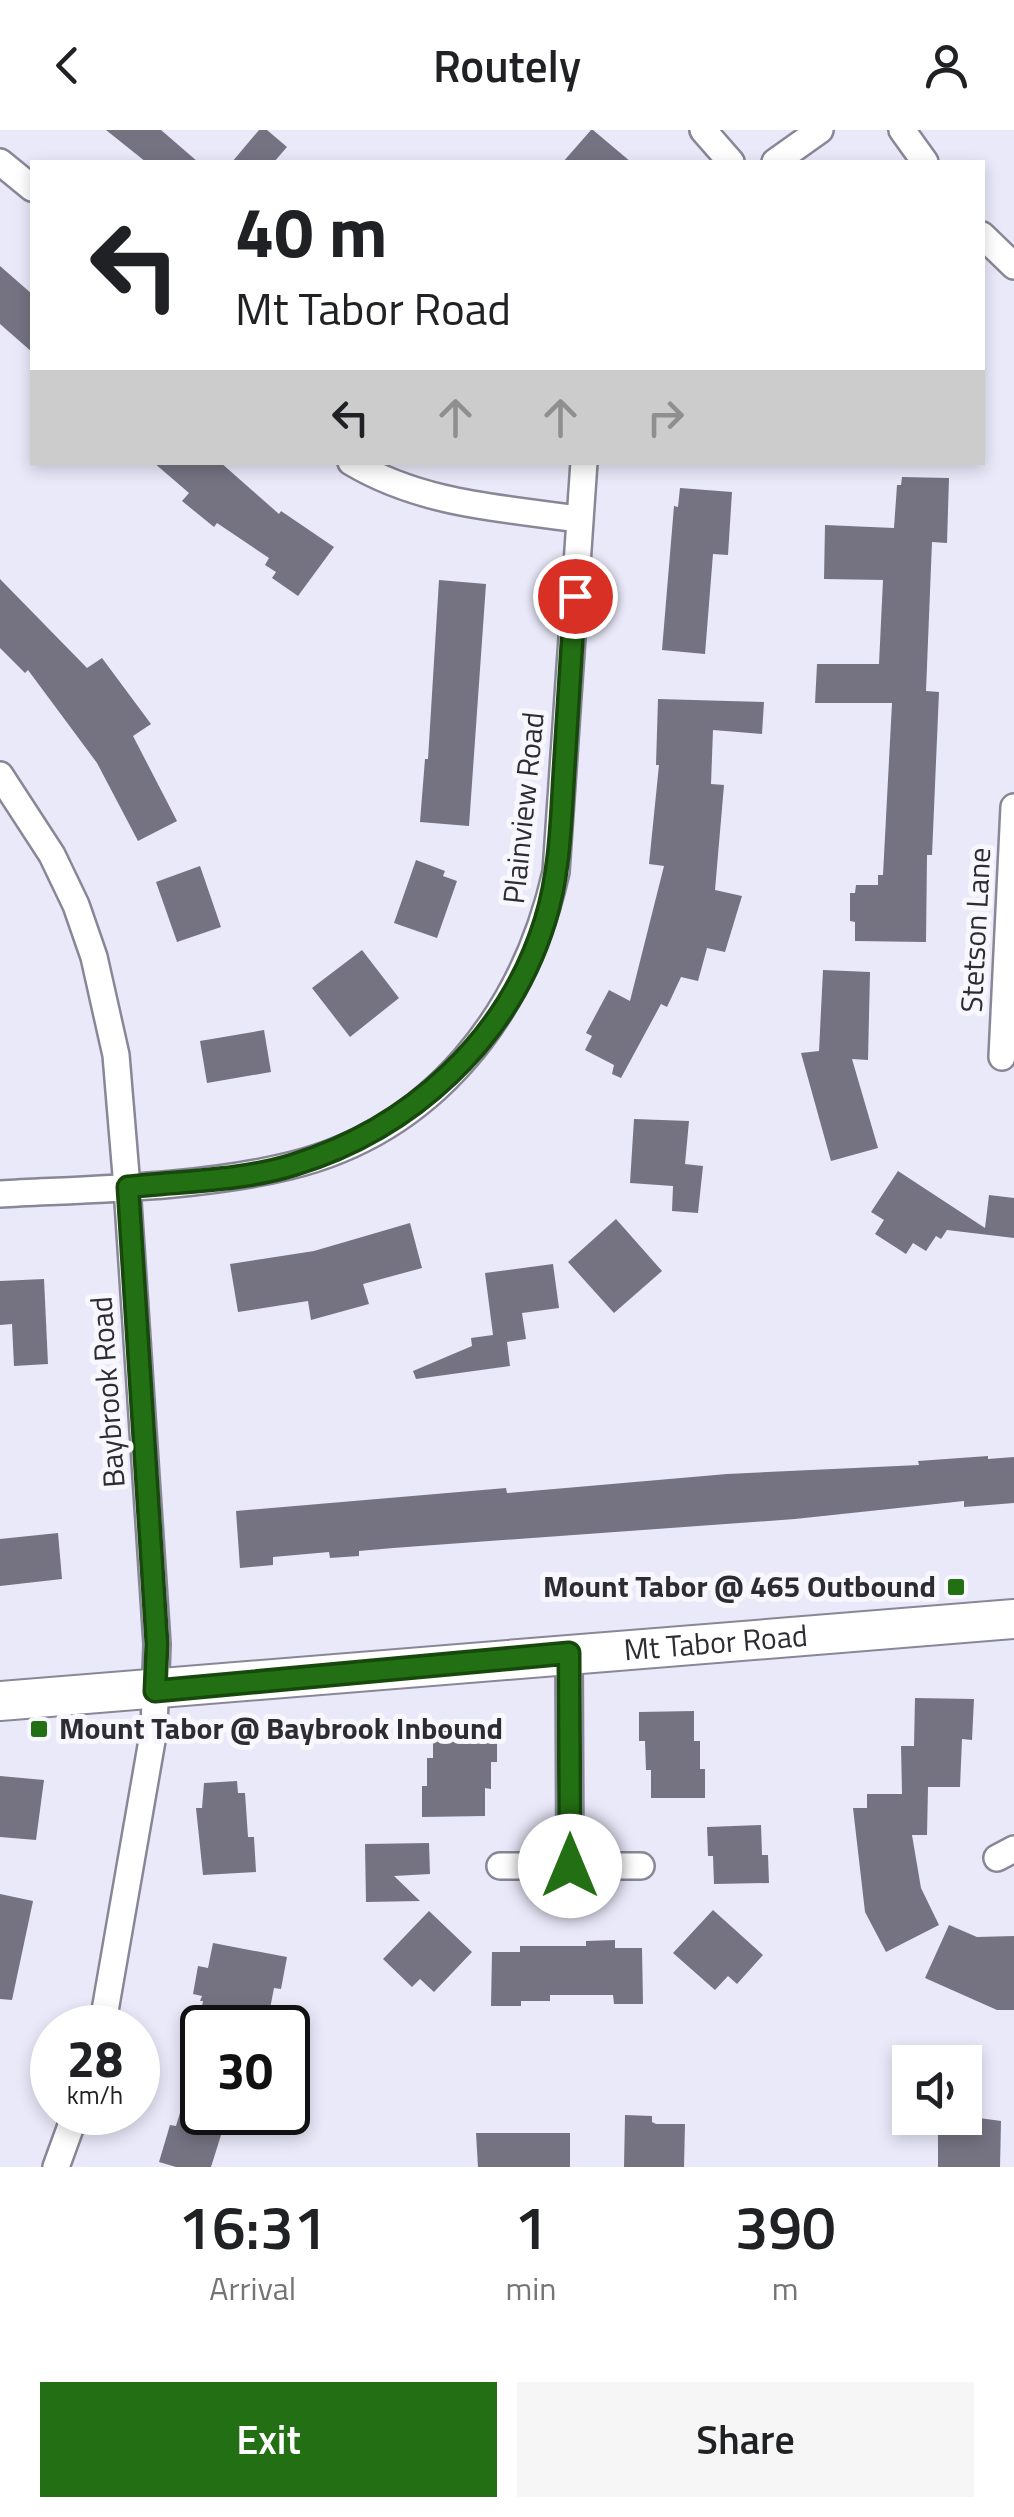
<!DOCTYPE html>
<html lang="en">
<head>
<meta charset="utf-8">
<style>
  :root { --surface:#fff; --page:#f6f6f6; --text:#202124; --muted:#757577; --accent:#236f13 }
  body { margin:0; font-family:"Titillium Web",sans-serif; background:var(--page); color:var(--text); height:100vh; display:flex; flex-direction:column; font-size:38px; white-space:nowrap }
  * { box-sizing:border-box; margin:0 }
  p { font-size:32px; color:var(--muted) }
  .icon { flex:none; width:55px; height:55px; fill:none; stroke:currentColor; stroke-width:2; stroke-linecap:round; stroke-linejoin:round }
  .map { position:relative; height:2037px; overflow:hidden }
  .side { display:flex; flex-direction:column; background:var(--surface); flex:1 }
  .side>* { flex:none }
  .hud { position:absolute; left:30px; top:30px; width:955px; height:305px; border-radius:0px; box-shadow:0 5px 15px #0003; background:#fff; color:var(--text); overflow:hidden }
  .buttons { position:absolute; left:892px; top:1915px; display:grid; gap:20px }
  .buttons a { display:grid; place-items:center; width:90px; height:90px; border-radius:0px; background:var(--surface); box-shadow:0 5px 15px #0003; font-size:50px }
  .speed { position:absolute; left:30px; top:1875px; display:flex; gap:20px; font-size:50px; font-weight:700; text-align:center }
  .speed>* { display:grid; place-content:center; width:130px; height:130px; border-radius:50%; background:var(--surface); box-shadow:0 5px 15px #0003; line-height:1 }
  .speed small { font-size:25px; font-weight:400 }
  .speed .limit { border:5px solid #111; border-radius:15px; background:#fff; color:#111 }
  .pin { position:absolute; display:grid; place-items:center; width:85px; height:85px; color:#fff; margin:-42px; border:5px solid #fff; border-radius:50%; box-shadow:0 2px 10px #0007 }
  .me { position:absolute; width:110px; margin:-55px; rotate:0deg; stroke-linejoin:round; filter:drop-shadow(0 0 8px #0008) }
  .turn { display:flex; align-items:center; gap:35px; height:210px; padding:0 40px; font-size:45px }
  .turn .icon { width:130px; height:130px; stroke-width:2.5 }
  .turn b { display:block; font-size:70px; line-height:85px }
  .lanes { display:flex; align-items:center; height:95px; padding:0 40px; background:#0003; justify-content:center; gap:50px; direction:ltr }
  .lanes .off { opacity:.35 }
  .eta { display:flex; justify-content:space-evenly; align-items:center; height:170px; text-align:center }
  .eta b { font-size:60px; font-weight:600; line-height:70px }
  .action { display:flex; gap:20px; margin-top:auto; padding:20px 40px }
  .action a { flex:1; height:115px; border-radius:0px; background:var(--accent); color:#fff; font-size:40px; font-weight:600; line-height:115px; text-align:center }
  .action a+a { background:var(--page); color:var(--text) }
  header { display:flex; justify-content:space-between; align-items:center; height:130px; padding:0 40px; background:var(--surface); font-size:45px; font-weight:600 }
  .map>svg:first-child { display:block }
</style>
</head>
<body>
<header><svg class="icon" aria-label="back" viewBox="0 0 24 24"><path d="M15 5l-7 7 7 7"/></svg>Routely<svg class="icon" aria-label="person" viewBox="0 0 24 24"><circle cx="12" cy="8" r="4"/><path d="M4 21q1-7 8-7t8 7"/></svg></header>
<div class="map">
<svg width="1014" height="2037" viewBox="0 0 1014 2037">
  <rect width="100%" height="100%" fill="#eae9fa"/>
  <g fill="#757382">
    <path d="M 106,0 L 161,0 L 198,32 L 146,32 Z"/>
    <path d="M 259,0 L 267,0 L 287,17 L 274,32 L 232,32 Z"/>
    <path d="M 591,0 L 593,0 L 631,32 L 563,32 Z"/>
    <path d="M 0,136 L 32,164 L 32,222 L 0,194 Z"/>
    <path d="M 153,332 L 220,332 L 279,384 L 281,381 L 334,417 L 298,466 L 272,448 L 276,442 L 265,435 L 269,428 L 217,393 L 214,397 L 182,371 L 189,363 Z"/>
    <path d="M 902,347 L 949,348 L 947,413 L 932,412 L 926,561 L 939,562 L 932,725 L 927,725 L 926,812 L 855,811 L 855,792 L 850,791 L 850,763 L 855,763 L 856,755 L 878,755 L 878,745 L 883,745 L 892,573 L 815,573 L 817,534 L 879,534 L 883,450 L 824,449 L 825,395 L 894,398 L 897,355 L 901,355 Z"/>
    <path d="M 680,358 L 732,362 L 728,425 L 713,424 L 705,524 L 662,520 L 674,376 L 678,377 Z"/>
    <path d="M 0,449 L 87,538 L 102,528 L 151,594 L 133,606 L 177,691 L 138,711 L 97,633 L 28,540 L 25,543 L 0,518 Z"/>
    <path d="M 439,450 L 486,454 L 469,696 L 420,692 L 425,629 L 428,629 Z"/>
    <path d="M 658,569 L 764,572 L 762,604 L 713,600 L 711,654 L 724,655 L 715,760 L 742,766 L 725,822 L 707,818 L 698,851 L 681,847 L 667,877 L 661,874 L 621,948 L 612,944 L 614,935 L 585,920 L 592,906 L 586,903 L 609,860 L 630,871 L 664,736 L 649,734 L 659,635 L 656,635 Z"/>
    <path d="M 416,730 L 445,741 L 443,746 L 457,751 L 437,808 L 394,793 Z"/>
    <path d="M 200,736 L 221,797 L 177,812 L 156,752 Z"/>
    <path d="M 362,820 L 399,868 L 350,907 L 312,858 Z"/>
    <path d="M 823,840 L 870,842 L 868,930 L 852,929 L 878,1018 L 831,1031 L 801,923 L 819,921 Z"/>
    <path d="M 264,900 L 271,942 L 207,953 L 200,911 Z"/>
    <path d="M 634,989 L 689,991 L 685,1034 L 703,1036 L 698,1083 L 672,1081 L 673,1056 L 630,1053 Z"/>
    <path d="M 898,1041 L 985,1098 L 989,1065 L 1014,1068 L 1014,1108 L 947,1100 L 941,1109 L 936,1106 L 926,1121 L 913,1113 L 906,1124 L 875,1104 L 884,1090 L 871,1082 Z"/>
    <path d="M 616,1089 L 662,1141 L 614,1183 L 568,1132 Z"/>
    <path d="M 410,1093 L 422,1138 L 363,1154 L 369,1174 L 311,1190 L 308,1171 L 238,1182 L 230,1134 L 314,1121 Z"/>
    <path d="M 553,1134 L 559,1178 L 522,1183 L 526,1209 L 507,1212 L 510,1236 L 416,1249 L 413,1241 L 472,1216 L 471,1208 L 493,1205 L 485,1143 Z"/>
    <path d="M 44,1149 L 48,1234 L 14,1236 L 12,1194 L 0,1195 L 0,1151 Z"/>
    <path d="M 988,1326 L 988,1329 L 1014,1327 L 1014,1373 L 964,1377 L 964,1371 L 795,1389 L 393,1418 L 359,1421 L 359,1426 L 330,1428 L 329,1422 L 273,1427 L 273,1435 L 240,1438 L 236,1381 L 506,1358 L 507,1363 L 727,1344 L 919,1335 L 918,1331 Z"/>
    <path d="M 58,1403 L 62,1449 L 0,1456 L 0,1409 Z"/>
    <path d="M 915,1568 L 974,1569 L 972,1610 L 962,1609 L 960,1657 L 928,1657 L 927,1705 L 912,1705 L 921,1758 L 939,1795 L 886,1822 L 865,1782 L 853,1678 L 867,1678 L 867,1664 L 902,1664 L 901,1616 L 914,1616 Z"/>
    <path d="M 694,1581 L 694,1611 L 700,1611 L 700,1639 L 705,1639 L 705,1668 L 651,1668 L 651,1640 L 646,1640 L 645,1611 L 639,1611 L 639,1582 Z"/>
    <path d="M 433,1601 L 497,1601 L 497,1632 L 491,1632 L 491,1659 L 485,1658 L 485,1686 L 422,1687 L 422,1656 L 427,1656 L 427,1628 L 433,1628 Z"/>
    <path d="M 0,1646 L 44,1650 L 36,1710 L 0,1707 Z"/>
    <path d="M 237,1651 L 238,1663 L 245,1663 L 248,1707 L 254,1707 L 256,1742 L 203,1745 L 196,1678 L 202,1678 L 204,1653 Z"/>
    <path d="M 761,1695 L 762,1725 L 768,1725 L 769,1753 L 714,1754 L 713,1726 L 708,1726 L 707,1697 Z"/>
    <path d="M 429,1713 L 430,1744 L 394,1746 L 420,1771 L 366,1772 L 365,1714 Z"/>
    <path d="M 0,1764 L 33,1771 L 12,1870 L 0,1869 Z"/>
    <path d="M 713,1780 L 763,1825 L 737,1854 L 728,1846 L 715,1860 L 673,1823 Z"/>
    <path d="M 429,1781 L 472,1822 L 434,1862 L 420,1849 L 412,1857 L 383,1829 Z"/>
    <path d="M 949,1795 L 977,1807 L 1014,1806 L 1014,1880 L 997,1880 L 925,1848 Z"/>
    <path d="M 615,1810 L 615,1818 L 642,1818 L 643,1874 L 614,1874 L 613,1865 L 550,1865 L 550,1871 L 521,1871 L 521,1876 L 491,1876 L 492,1822 L 520,1822 L 520,1816 L 586,1816 L 586,1811 Z"/>
    <path d="M 213,1813 L 287,1827 L 281,1859 L 274,1858 L 269,1884 L 264,1883 L 262,1898 L 198,1898 L 203,1871 L 200,1871 L 202,1866 L 193,1864 L 198,1836 L 208,1838 Z"/>
    <path d="M 183,1973 L 202,1979 L 202,1982 L 227,1986 L 211,2037 L 176,2037 L 159,2032 L 170,1995 L 176,1996 Z"/>
    <path d="M 625,1985 L 652,1986 L 652,1992 L 656,1994 L 685,1994 L 684,2037 L 624,2037 Z"/>
    <path d="M 979,1988 L 1001,1991 L 1000,2037 L 938,2037 L 938,1989 Z"/>
    <path d="M 476,2003 L 570,2003 L 570,2037 L 478,2037 Z"/>
  </g>
  <g fill="none" stroke-linecap="round" stroke-linejoin="round">
    <defs>
      <g id="street">
        <path d="M 703,0 L 731,32"/>
        <path d="M 902,0 L 925,32"/>
        <path d="M 0,32 L 32,58"/>
        <path d="M 775,32 L 820,0"/>
        <path d="M 982,105 L 1014,136"/>
        <path d="M 351,332 C 421,374 500,378 579,389"/>
        <path d="M 0,645 L 52,725 L 76,775 L 94,827 L 116,925 L 127,1057 L 157,1514 L 154,1599 L 102,1898"/>
        <path d="M 1002,927 L 1014,677"/>
        <path d="M 0,1064 C 92,1059 199,1058 289,1036 C 434,1001 524,883 556,742 L 584,332"/>
        <path d="M 569,1523 L 570,1736"/>
        <path d="M 997,1728 L 1014,1719"/>
        <path d="M 500,1736 L 641,1736"/>
        <path d="M 56,2037 L 76,1982"/>
      </g>
      <g id="secondary">
        <path id="s1" d="M 0,1571 L 1014,1489"/>
      </g>
    </defs>
    <use href="#street" stroke="#898797" stroke-width="30"/>
    <use href="#secondary" stroke="#898797" stroke-width="42"/>
    <use href="#street" stroke="#fff" stroke-width="25"/>
    <use href="#secondary" stroke="#fff" stroke-width="38"/>
  </g>
  <g fill="none" stroke-linecap="round" stroke-linejoin="round">
    <defs>
      <path id="route" d="M 570,1736 L 569,1523 L 155,1561 L 157,1514 L 128,1057 C 182,1051 241,1051 293,1035 C 411,999 508,910 545,791 C 560,743 561,691 564,641 C 568,582 571,524 575,466"/>
    </defs>
    <use href="#route" stroke="#17480c" stroke-width="25"/>
    <use href="#route" stroke="#236f13" stroke-width="18"/>
  </g>
  <g fill="#236f13" stroke="#f8f7fe" stroke-width="4">
    <rect x="946" y="1447" width="20" height="20" rx="5"/>
    <rect x="29" y="1589" width="20" height="20" rx="5"/>
  </g>
  <g text-anchor="middle" stroke-width="10" stroke-linejoin="round" paint-order="stroke">
    <g font-size="30" fill="#2c2c32" stroke="#f8f7fe">
      <text transform="translate(524 678) rotate(-84)" y="10">Plainview Road</text>
      <text transform="translate(976 800) rotate(-87)" y="10">Stetson Lane</text>
      <text transform="translate(108 1262) rotate(-94)" y="10">Baybrook Road</text>
      <text dy="10" stroke="none"><textPath href="#s1" startOffset="718">Mt Tabor Road</textPath></text>
    </g>
    <g font-size="30" font-weight="bold" fill="#2c2c32" stroke="#f8f7fe" text-anchor="end">
      <text x="936" y="1467">Mount Tabor @ 465 Outbound</text>
      <text x="59" y="1609" text-anchor="start">Mount Tabor @ Baybrook Inbound</text>
    </g>
  </g>
</svg>
<div class="buttons">
<a><svg class="icon" aria-label="sound" viewBox="0 0 24 24"><path d="M4 9h4l5-4v14l-5-4H4zM17 9q2 3 0 6"/></svg></a>
</div>
<div class="speed"><div>28<small>km/h</small></div><div class="limit">30</div></div>
<div class="pin" style="left:575px;top:466px;background:#d93025"><svg class="icon" aria-label="arrive" viewBox="0 0 24 24"><path d="M6 21V4h12l-3 4 3 4H6"/></svg></div>
<svg class="me" style="left:570px;top:1736px" viewBox="-20 -20 40 40"><circle r="19" fill="#fff"/><path d="M0-13L10 11 0 6-10 11z" fill="#236f13"/></svg>
<div class="hud">
<div class="turn"><svg class="icon" aria-label="left" viewBox="0 0 24 24"><path d="M17 20v-9H6M10 6l-5 5 5 5"/></svg><div><b>40 m</b>Mt Tabor Road</div></div>
<div class="lanes"><svg class="icon" aria-label="left" viewBox="0 0 24 24"><path d="M17 20v-9H6M10 6l-5 5 5 5"/></svg><svg class="icon off" aria-label="ahead" viewBox="0 0 24 24"><path d="M12 20V5M6 11l6-6 6 6"/></svg><svg class="icon off" aria-label="ahead" viewBox="0 0 24 24"><path d="M12 20V5M6 11l6-6 6 6"/></svg><svg class="icon off" aria-label="right" viewBox="0 0 24 24"><path d="M7 20v-9h11M14 6l5 5-5 5"/></svg></div>
</div>
</div>
<section class="side">
<div class="eta">
<div><b>16:31</b><p>Arrival</p></div>
<div><b>1</b><p>min</p></div>
<div><b>390</b><p>m</p></div>
</div>
<div class="action"><a>Exit</a><a>Share</a></div>
</section>
</body>
</html>
